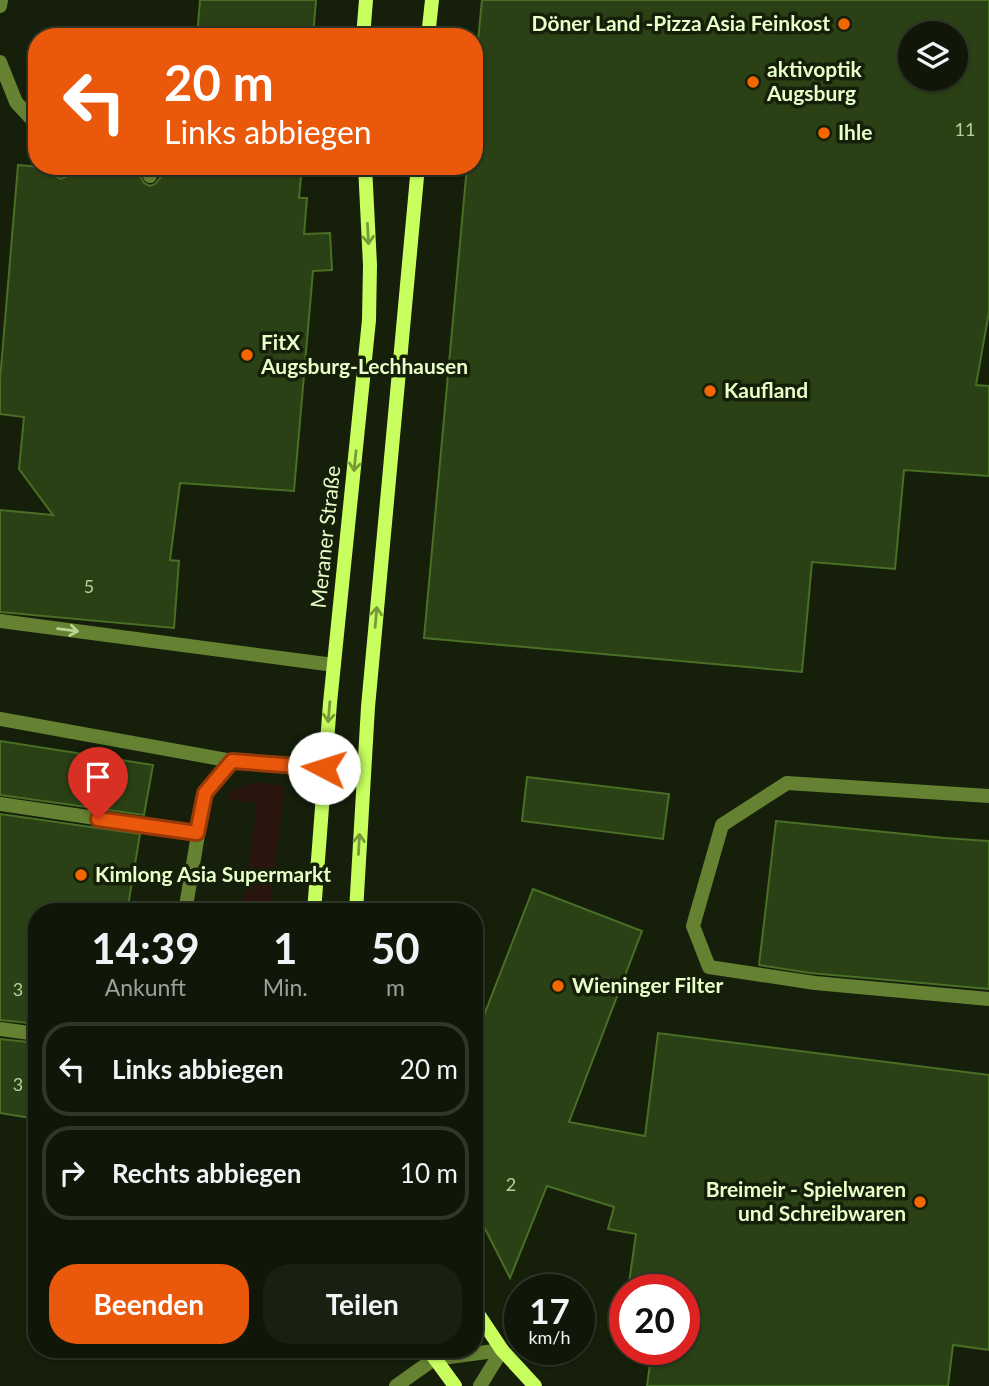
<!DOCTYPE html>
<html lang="de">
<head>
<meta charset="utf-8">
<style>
  :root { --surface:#101708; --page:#192012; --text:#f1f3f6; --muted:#9c9f9c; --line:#303629; --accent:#ea580c }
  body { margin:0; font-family:Lato,sans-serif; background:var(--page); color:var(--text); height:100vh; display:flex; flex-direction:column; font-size:26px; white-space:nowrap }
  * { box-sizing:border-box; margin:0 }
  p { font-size:23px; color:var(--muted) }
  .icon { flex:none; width:38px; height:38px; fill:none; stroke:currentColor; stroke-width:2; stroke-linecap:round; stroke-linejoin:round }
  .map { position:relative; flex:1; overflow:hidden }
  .panel { position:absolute; left:28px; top:903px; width:455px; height:455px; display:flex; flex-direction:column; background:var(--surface); border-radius:28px; box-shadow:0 2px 5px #0004,0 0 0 2px var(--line) }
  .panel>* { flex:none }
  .top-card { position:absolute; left:28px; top:28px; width:455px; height:147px; border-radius:28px; box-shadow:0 2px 5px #0004,0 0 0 2px var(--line); background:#ea580c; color:#fff; overflow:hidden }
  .controls { position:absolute; left:898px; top:21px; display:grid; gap:14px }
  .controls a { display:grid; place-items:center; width:70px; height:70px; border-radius:50%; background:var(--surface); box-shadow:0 2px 5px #0004,0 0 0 2px var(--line); font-size:35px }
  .speed { position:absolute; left:504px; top:1274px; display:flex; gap:14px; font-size:35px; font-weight:700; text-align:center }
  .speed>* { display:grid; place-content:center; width:91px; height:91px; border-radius:50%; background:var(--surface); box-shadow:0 2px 5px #0004,0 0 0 2px var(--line); line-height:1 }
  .speed small { font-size:18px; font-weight:400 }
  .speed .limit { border:10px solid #d22; background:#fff; color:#111 }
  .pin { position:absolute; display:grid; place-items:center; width:60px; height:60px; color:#fff; margin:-72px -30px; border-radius:50% 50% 50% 0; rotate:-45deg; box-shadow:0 0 7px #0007 }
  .pin .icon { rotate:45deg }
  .me { position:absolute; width:77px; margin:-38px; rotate:275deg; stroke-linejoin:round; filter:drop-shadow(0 0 5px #0008) }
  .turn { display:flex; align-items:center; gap:24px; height:147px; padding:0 21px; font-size:32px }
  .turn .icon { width:91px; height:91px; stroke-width:2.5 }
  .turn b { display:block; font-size:49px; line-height:60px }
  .eta { display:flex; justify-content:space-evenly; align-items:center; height:119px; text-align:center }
  .eta b { font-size:42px; font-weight:700; line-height:49px }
  .primary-button { display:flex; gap:14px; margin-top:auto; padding:14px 21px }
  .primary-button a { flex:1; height:80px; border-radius:28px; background:var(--accent); color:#fff; font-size:28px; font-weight:700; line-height:80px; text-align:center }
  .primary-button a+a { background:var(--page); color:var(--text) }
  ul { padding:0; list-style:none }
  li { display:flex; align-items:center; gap:21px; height:94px; margin:0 14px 10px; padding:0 7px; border:4px solid var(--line); border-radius:28px }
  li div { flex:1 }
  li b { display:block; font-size:26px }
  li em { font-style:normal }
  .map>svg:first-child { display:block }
</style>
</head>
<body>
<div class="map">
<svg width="989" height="1386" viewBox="0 0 989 1386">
  <rect width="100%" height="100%" fill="#151f0a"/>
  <path fill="#29150d" d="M 257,782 L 285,786 L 269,912 L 242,912 L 257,803 L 228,799 L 229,792 Z"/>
  <g fill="#2a4115" stroke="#496f25" stroke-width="2" fill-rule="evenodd">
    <path d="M 200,0 L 316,0 L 313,37 L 197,37 Z"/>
    <path d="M 482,0 L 989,0 L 989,312 L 976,385 L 989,386 L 989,476 L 904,470 L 895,569 L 812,562 L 802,672 L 424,638 L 467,166 L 474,166 L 474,82 ZM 910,33 L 956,33 L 956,79 L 910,79 Z"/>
    <path d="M 18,165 L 51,168 L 53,174 L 60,179 L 66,177 L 71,169 L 140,176 L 144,183 L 150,186 L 155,184 L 161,177 L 162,166 L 302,166 L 299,198 L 307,198 L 304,234 L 330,233 L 332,270 L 313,271 L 294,491 L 180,483 L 170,560 L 179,561 L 174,628 L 0,612 L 0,510 L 53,515 L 19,469 L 24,417 L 0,414 L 0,380 Z"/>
    <path d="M 0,741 L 153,765 L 144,815 L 0,795 Z"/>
    <path d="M 527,777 L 669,794 L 663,839 L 522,821 Z"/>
    <path d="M 0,814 L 140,834 L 127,912 L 37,912 L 37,1024 L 0,1020 Z"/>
    <path d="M 776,821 L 944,838 L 989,841 L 989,989 L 810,973 L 759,965 Z"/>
    <path d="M 533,889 L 642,931 L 569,1122 L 645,1136 L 658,1033 L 989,1075 L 989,1350 L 953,1345 L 948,1386 L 647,1386 L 652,1349 L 684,1349 L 684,1290 L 628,1290 L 636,1234 L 608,1229 L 614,1207 L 547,1186 L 510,1278 L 474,1207 L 474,1041 Z"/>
    <path d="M 0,1039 L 37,1043 L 37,1119 L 0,1113 Z"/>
  </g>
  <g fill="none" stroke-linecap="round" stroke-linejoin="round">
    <g stroke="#658132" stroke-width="14">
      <path d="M 0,6 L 1,0"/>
      <path d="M 0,62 L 16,102 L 37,125"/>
      <path d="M 61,169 L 61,166"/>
      <path d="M 150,176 L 151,166"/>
      <path d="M 0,621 L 334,665"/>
      <path d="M 0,719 L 232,761"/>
      <path d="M 989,796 L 787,783 L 722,825 L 693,926 L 709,967 L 815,983 L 989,999"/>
      <path d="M 0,804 L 197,833"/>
      <path d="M 185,912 L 205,793 L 232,761 L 324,768"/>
      <path d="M 0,1029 L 37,1034"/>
    </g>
    <g stroke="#658132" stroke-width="14">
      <path d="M 396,1386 L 434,1359 L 502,1350"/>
      <path d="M 480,1386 L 502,1350"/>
    </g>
    <g stroke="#c8ff5f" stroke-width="14">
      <path d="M 363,37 L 366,0"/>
      <path d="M 428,37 L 432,0"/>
      <path d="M 314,912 L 330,703 L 369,320 L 370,265 L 365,166"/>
      <path d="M 356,912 L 368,707 L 418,166"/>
      <path d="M 474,1308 L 502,1350 L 535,1386"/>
      <path d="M 428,1349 L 455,1386"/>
    </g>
  </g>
  <defs><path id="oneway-shaft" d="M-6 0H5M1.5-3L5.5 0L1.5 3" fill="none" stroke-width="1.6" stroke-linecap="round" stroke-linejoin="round" transform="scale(1.75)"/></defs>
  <g stroke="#779a39">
    <use href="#oneway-shaft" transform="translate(368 234) rotate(87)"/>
    <use href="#oneway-shaft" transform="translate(355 461) rotate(96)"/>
    <use href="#oneway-shaft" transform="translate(376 617) rotate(-85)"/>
    <use href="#oneway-shaft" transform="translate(329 712) rotate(95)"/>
    <use href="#oneway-shaft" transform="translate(359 844) rotate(-87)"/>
  </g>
  <use stroke="#bad394" href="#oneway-shaft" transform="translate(68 630) rotate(8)"/>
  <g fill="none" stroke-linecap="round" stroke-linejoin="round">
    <defs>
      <path id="route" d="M 98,819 L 197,833 L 205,793 L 232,761 L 324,768"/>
    </defs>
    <use href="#route" stroke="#983908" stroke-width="18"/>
    <use href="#route" stroke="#ea580c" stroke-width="12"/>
  </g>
  <g fill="#f36600" stroke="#151f0a" stroke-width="2.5">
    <circle cx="844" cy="24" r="7"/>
    <circle cx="753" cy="82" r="7"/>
    <circle cx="824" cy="133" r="7"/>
    <circle cx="247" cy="355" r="7"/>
    <circle cx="710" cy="391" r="7"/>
    <circle cx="81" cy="875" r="7"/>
    <circle cx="558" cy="986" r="7"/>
    <circle cx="920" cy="1202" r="7"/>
  </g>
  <g text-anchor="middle" stroke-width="7" stroke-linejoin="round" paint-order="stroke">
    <g font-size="18" fill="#b8d09b">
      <text x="965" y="136">11</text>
      <text x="89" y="593">5</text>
      <text x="18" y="996">3</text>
      <text x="18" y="1091">3</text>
      <text x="511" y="1191">2</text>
    </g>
    <g font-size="21" font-weight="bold" fill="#e7ffc8" stroke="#151f0a" text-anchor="start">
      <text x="830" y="31" text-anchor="end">Döner Land -Pizza Asia Feinkost</text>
      <text x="767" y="77">aktivoptik<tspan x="767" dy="24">Augsburg</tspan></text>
      <text x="838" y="140">Ihle</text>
      <text x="261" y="350">FitX<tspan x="261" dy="24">Augsburg-Lechhausen</tspan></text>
      <text x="724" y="398">Kaufland</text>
      <text x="95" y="882">Kimlong Asia Supermarkt</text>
      <text x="572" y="993">Wieninger Filter</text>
      <text x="906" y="1197" text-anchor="end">Breimeir - Spielwaren<tspan x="906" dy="24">und Schreibwaren</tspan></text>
    </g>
    <g font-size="21" fill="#e7ffc8" stroke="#151f0a">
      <text transform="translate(326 537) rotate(-84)" y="7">Meraner Straße</text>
    </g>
  </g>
</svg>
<div class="controls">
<a><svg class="icon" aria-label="layers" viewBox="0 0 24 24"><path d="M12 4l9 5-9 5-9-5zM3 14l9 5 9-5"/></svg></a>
</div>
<div class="speed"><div>17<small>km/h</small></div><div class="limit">20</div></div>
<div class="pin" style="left:98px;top:819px;background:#d93025"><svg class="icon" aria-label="arrive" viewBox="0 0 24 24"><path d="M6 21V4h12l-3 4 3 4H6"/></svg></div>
<svg class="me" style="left:324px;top:768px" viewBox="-20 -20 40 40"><circle r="19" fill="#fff"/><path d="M0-13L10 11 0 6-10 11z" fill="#ea580c"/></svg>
<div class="top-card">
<div class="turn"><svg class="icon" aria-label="left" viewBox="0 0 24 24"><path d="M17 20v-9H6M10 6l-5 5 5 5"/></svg><div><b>20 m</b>Links abbiegen</div></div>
</div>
<section class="panel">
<div class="eta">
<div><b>14:39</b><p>Ankunft</p></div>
<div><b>1</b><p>Min.</p></div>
<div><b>50</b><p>m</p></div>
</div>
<ul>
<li><svg class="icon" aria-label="left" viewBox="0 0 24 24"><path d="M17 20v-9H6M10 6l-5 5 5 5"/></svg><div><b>Links abbiegen</b></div><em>20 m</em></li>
<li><svg class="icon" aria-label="right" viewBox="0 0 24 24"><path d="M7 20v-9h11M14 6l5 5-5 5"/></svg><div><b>Rechts abbiegen</b></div><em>10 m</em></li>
</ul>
<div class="primary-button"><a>Beenden</a><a>Teilen</a></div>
</section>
</div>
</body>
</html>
